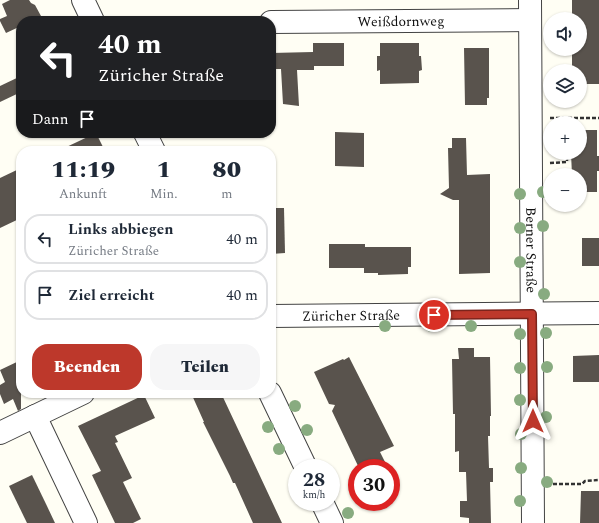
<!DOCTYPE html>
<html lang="de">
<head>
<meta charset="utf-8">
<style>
  :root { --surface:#fff; --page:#f6f6f7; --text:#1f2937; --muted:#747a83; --line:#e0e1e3; --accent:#bd382b }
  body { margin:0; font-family:Spectral,serif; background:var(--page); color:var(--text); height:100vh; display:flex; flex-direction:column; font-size:15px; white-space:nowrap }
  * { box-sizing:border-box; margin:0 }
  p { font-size:13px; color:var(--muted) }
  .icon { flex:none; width:22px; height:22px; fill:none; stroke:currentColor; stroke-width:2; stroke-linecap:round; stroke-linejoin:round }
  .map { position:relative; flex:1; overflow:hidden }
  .panel { position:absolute; left:16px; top:146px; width:260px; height:252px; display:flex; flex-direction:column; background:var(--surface); border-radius:16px; box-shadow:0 1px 3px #0004 }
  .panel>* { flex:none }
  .top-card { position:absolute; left:16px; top:16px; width:260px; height:122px; border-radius:16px; box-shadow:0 1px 3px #0004; background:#202124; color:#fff; overflow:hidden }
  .controls { position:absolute; left:543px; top:12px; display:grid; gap:8px }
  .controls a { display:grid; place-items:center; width:44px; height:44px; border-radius:50%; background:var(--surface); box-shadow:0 1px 3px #0004; font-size:20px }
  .speed { position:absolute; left:288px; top:459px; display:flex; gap:8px; font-size:20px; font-weight:700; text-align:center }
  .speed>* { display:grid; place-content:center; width:52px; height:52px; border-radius:50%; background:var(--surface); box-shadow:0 1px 3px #0004; line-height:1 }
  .speed small { font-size:10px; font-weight:400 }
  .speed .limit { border:6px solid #d22; background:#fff; color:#111 }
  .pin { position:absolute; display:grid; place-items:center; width:34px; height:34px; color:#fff; margin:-17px; border:2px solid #fff; border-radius:50%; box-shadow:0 1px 4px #0007 }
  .me { position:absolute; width:44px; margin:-22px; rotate:0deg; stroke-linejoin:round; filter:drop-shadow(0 0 3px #0008) }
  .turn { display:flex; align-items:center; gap:14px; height:84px; padding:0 16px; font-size:18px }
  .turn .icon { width:52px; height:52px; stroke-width:2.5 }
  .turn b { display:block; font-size:28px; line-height:34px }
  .then { display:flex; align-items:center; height:38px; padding:0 16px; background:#0003; gap:8px; font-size:15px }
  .eta { display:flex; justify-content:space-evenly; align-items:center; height:68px; text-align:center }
  .eta b { font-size:24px; font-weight:800; line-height:28px }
  .cta { display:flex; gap:8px; margin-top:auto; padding:8px 16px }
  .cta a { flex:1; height:46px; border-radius:16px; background:var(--accent); color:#fff; font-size:16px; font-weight:800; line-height:46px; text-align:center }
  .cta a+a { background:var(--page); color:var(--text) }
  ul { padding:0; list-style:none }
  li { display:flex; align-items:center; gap:12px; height:50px; margin:0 8px 6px; padding:0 8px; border:2px solid var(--line); border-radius:16px }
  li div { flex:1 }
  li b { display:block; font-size:15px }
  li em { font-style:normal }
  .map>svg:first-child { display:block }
</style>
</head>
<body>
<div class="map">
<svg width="599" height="523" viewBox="0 0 599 523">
  <rect width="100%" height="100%" fill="#fffef4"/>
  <g fill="#59534d">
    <path d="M 10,0 L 29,0 L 31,3 L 35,5 L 41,16 L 31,21 L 21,21 L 21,26 L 6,33 L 0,21 L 0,19 L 7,16 L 2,4 Z"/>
    <path d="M 572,0 L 599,0 L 599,84 L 580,84 L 580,71 L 572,71 L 572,49 L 580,49 L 580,19 L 572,19 Z"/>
    <path d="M 313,43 L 344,43 L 344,66 L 314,66 L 314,70 L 297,70 L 299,106 L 283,104 L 281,69 L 271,69 L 271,53 L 313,52 Z"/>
    <path d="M 380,43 L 419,43 L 419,56 L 421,56 L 422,70 L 419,71 L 419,83 L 380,84 L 380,70 L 377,71 L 377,56 L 380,56 Z"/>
    <path d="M 464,48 L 489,48 L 489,98 L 487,98 L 487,105 L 465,105 Z"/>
    <path d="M 21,76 L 21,92 L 0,102 L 0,86 Z"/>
    <path d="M 580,130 L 597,130 L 597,156 L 599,156 L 599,171 L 597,171 L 597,192 L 580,192 L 580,175 L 572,175 L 571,153 L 580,153 Z"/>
    <path d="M 335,132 L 364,133 L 364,167 L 335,166 Z"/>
    <path d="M 96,133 L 105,151 L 58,151 Z"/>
    <path d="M 452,138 L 466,138 L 467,175 L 490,174 L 490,273 L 459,274 L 459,200 L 453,200 L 440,194 L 449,188 L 448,148 L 452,148 Z"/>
    <path d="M 21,168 L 21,218 L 0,228 L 0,178 Z"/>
    <path d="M 271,208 L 284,208 L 285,253 L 271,254 Z"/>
    <rect x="582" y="238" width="17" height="28"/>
    <path d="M 329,244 L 365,244 L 365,247 L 411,247 L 411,267 L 408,267 L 408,274 L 378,275 L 378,273 L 364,273 L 364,268 L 329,268 Z"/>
    <path d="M 458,348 L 474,348 L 474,357 L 490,357 L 491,416 L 490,416 L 490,436 L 488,436 L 489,468 L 493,468 L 493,482 L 490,482 L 491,523 L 469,523 L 469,518 L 460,517 L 460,501 L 467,501 L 466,472 L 459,472 L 459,451 L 455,452 L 455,414 L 453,414 L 452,359 L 459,359 Z"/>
    <path d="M 599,355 L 599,382 L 573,382 L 573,356 Z"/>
    <path d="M 349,357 L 394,446 L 380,452 L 388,468 L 359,468 L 332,411 L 335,405 L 329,404 L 314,372 L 343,359 L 344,360 Z"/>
    <path d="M 21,360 L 21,409 L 18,411 L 13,399 L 4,404 L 0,394 L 0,385 L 5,382 L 0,370 Z"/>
    <path d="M 191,393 L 221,393 L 282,523 L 253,523 L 235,483 L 233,483 L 230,476 L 203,422 L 204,422 Z"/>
    <path d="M 144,395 L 155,418 L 115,436 L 118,442 L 115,443 L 132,478 L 123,482 L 141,519 L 133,523 L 115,523 L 92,475 L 101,471 L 78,426 Z"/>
    <path d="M 32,475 L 46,504 L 55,523 L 27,523 L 9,486 Z"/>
    <path d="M 581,491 L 599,491 L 599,523 L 580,523 Z"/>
  </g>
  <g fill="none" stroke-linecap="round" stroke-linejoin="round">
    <defs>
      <g id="minor">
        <path d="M 83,0 L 93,21"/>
        <path id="s1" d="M 530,0 L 533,523"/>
        <path id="s2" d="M 271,22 L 530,20"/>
        <path d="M 145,133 L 154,151"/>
        <path id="s3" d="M 271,316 L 599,313"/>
        <path d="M 270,393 L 306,468"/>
        <path d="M 35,416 L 86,523"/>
        <path d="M 0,433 L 83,393"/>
        <path d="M 322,502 L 332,523"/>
      </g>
    </defs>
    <use href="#minor" stroke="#434343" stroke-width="24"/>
    <g stroke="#323232" stroke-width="2.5" stroke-dasharray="4 2" stroke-linecap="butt">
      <path d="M 550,118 L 599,118"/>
      <path d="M 550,163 L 567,162 L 567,153"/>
      <path d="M 553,484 L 582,484 L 585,481 L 599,480"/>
    </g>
    <use href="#minor" stroke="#fff" stroke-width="22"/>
  </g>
  <g fill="#88ab80">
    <circle cx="543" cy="192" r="6"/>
    <circle cx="520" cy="194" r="6"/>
    <circle cx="543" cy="226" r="6"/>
    <circle cx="520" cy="228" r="6"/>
    <circle cx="520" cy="262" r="6"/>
    <circle cx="544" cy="294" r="6"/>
    <circle cx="385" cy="326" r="6"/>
    <circle cx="431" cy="326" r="6"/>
    <circle cx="471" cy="326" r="6"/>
    <circle cx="546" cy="333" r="6"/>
    <circle cx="520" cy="334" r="6"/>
    <circle cx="547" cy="367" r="6"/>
    <circle cx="520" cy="368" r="6"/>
    <circle cx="520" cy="400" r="6"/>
    <circle cx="295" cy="406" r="6"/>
    <circle cx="546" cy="417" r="6"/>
    <circle cx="268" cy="427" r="6"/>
    <circle cx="307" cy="430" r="6"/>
    <circle cx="521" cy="434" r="6"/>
    <circle cx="279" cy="449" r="6"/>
    <circle cx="521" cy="468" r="6"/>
    <circle cx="547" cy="482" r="6"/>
    <circle cx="520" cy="501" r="6"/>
    <circle cx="348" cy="513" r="6"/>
  </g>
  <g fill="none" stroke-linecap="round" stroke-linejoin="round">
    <defs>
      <path id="route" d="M 434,315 L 532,314 L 533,421"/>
    </defs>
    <use href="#route" stroke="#7b241c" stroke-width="10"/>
    <use href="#route" stroke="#bd382b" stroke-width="7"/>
  </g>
  <g text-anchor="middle" stroke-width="4" stroke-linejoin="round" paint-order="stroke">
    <g font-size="14" fill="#101010" stroke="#fff">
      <text dy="5" stroke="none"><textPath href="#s2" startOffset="130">Weißdornweg</textPath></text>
      <text dy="5" stroke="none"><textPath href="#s1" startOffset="250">Berner Straße</textPath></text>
      <text dy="5" stroke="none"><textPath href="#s3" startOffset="80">Züricher Straße</textPath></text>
    </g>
  </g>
</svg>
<div class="controls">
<a><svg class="icon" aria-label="sound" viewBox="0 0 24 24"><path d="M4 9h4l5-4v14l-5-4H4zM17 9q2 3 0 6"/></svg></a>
<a><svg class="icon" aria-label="layers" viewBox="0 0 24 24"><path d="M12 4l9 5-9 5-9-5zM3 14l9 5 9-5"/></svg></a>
<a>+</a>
<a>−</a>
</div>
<div class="speed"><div>28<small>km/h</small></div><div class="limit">30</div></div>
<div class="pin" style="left:434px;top:315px;background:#d93025"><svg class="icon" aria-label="arrive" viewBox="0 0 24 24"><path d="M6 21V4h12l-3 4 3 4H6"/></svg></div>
<svg class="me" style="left:533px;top:421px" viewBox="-20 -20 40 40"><path d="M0-17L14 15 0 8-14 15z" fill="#bd382b" stroke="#fff" stroke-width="4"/></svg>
<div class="top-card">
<div class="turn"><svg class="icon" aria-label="left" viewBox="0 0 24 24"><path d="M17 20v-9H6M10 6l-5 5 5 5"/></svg><div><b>40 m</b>Züricher Straße</div></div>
<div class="then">Dann<svg class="icon" aria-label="arrive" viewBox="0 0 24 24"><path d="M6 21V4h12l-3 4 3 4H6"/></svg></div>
</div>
<section class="panel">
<div class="eta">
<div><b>11:19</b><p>Ankunft</p></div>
<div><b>1</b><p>Min.</p></div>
<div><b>80</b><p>m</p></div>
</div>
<ul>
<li><svg class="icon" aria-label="left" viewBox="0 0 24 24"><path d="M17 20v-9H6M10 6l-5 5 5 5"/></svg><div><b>Links abbiegen</b><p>Züricher Straße</p></div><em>40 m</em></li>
<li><svg class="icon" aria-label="arrive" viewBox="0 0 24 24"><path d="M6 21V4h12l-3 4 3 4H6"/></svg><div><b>Ziel erreicht</b></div><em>40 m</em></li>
</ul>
<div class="cta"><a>Beenden</a><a>Teilen</a></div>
</section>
</div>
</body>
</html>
